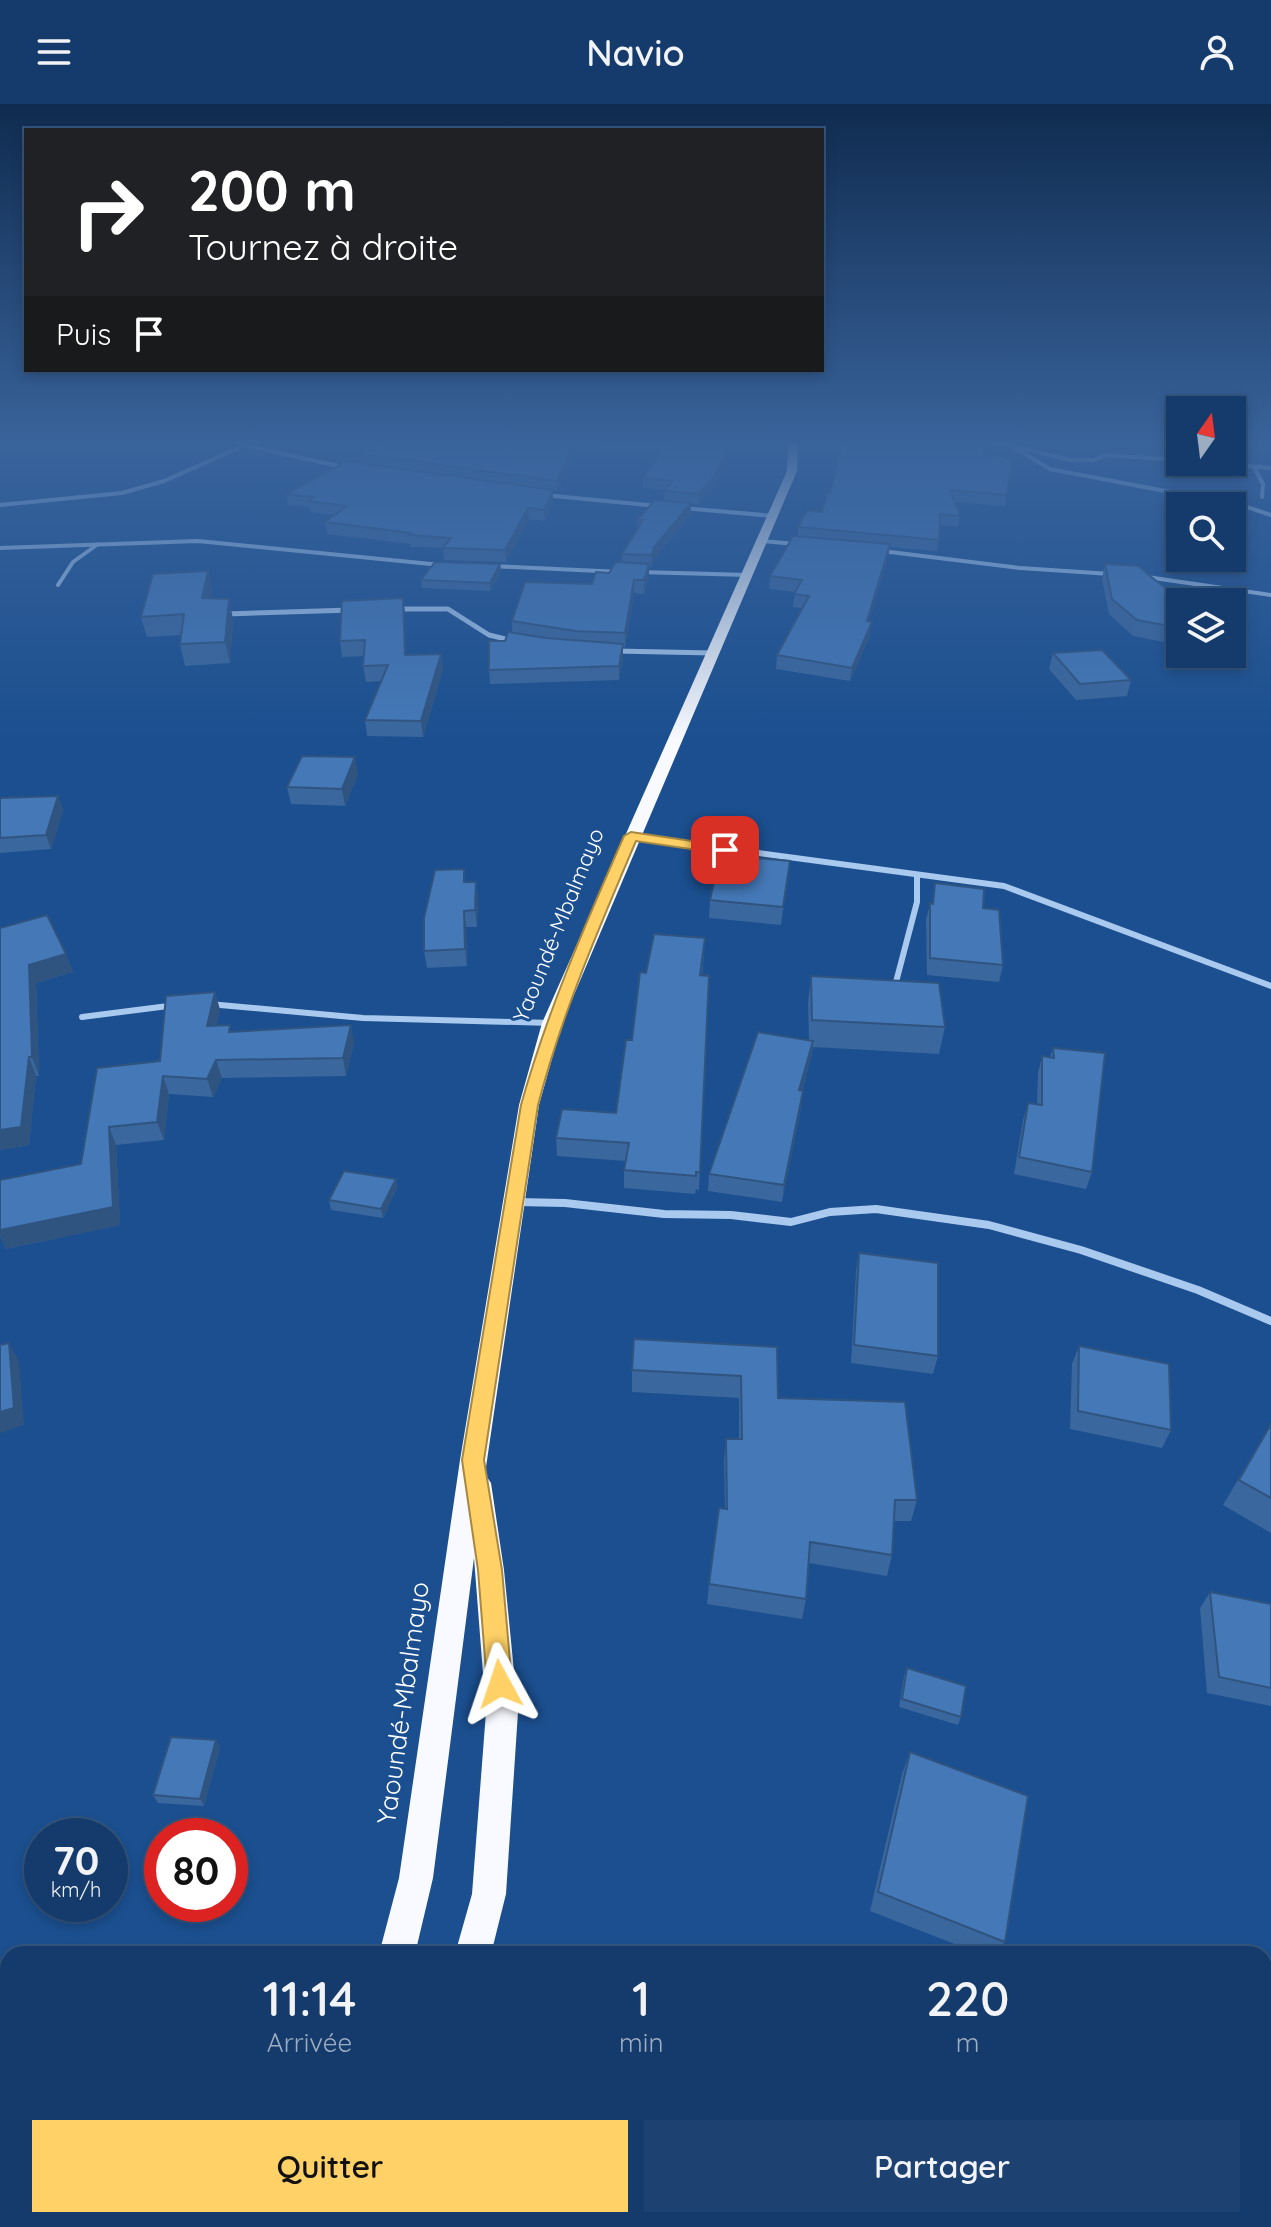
<!DOCTYPE html>
<html lang="fr">
<head>
<meta charset="utf-8">
<style>
  :root { --surface:#143b6b; --page:#1d4271; --text:#f1f3f6; --muted:#9dadc1; --line:#33557e; --accent:#ffd166 }
  body { margin:0; font-family:Quicksand,sans-serif; background:var(--page); color:var(--text); height:100vh; display:flex; flex-direction:column; font-size:30px; white-space:nowrap }
  * { box-sizing:border-box; margin:0 }
  p { font-size:26px; color:var(--muted) }
  .icon { flex:none; width:44px; height:44px; fill:none; stroke:currentColor; stroke-width:2; stroke-linecap:round; stroke-linejoin:round }
  .map { position:relative; flex:1; overflow:hidden }
  .sheet { position:absolute; left:0px; top:1842px; width:1272px; height:282px; display:flex; flex-direction:column; background:var(--surface); border-radius:24px 24px 0 0; box-shadow:0 4px 12px #0003,0 0 0 2px var(--line) }
  .sheet>* { flex:none }
  .guide { position:absolute; left:24px; top:24px; width:800px; height:244px; border-radius:0px; box-shadow:0 4px 12px #0003,0 0 0 2px var(--line); background:#202124; color:#fff; overflow:hidden }
  .needle { width:52px; rotate:14deg }
  .controls { position:absolute; left:1166px; top:292px; display:grid; gap:16px }
  .controls a { display:grid; place-items:center; width:80px; height:80px; border-radius:0px; background:var(--surface); box-shadow:0 4px 12px #0003,0 0 0 2px var(--line); font-size:40px }
  .speed { position:absolute; left:24px; top:1714px; display:flex; gap:16px; font-size:40px; font-weight:700; text-align:center }
  .speed>* { display:grid; place-content:center; width:104px; height:104px; border-radius:50%; background:var(--surface); box-shadow:0 4px 12px #0003,0 0 0 2px var(--line); line-height:1 }
  .speed small { font-size:20px; font-weight:400 }
  .speed .limit { border:12px solid #d22; background:#fff; color:#111 }
  .pin { position:absolute; display:grid; place-items:center; width:68px; height:68px; color:#fff; margin:-34px; border-radius:16px; box-shadow:0 4px 12px #0006 }
  .me { position:absolute; width:88px; margin:-44px; rotate:355deg; stroke-linejoin:round; filter:drop-shadow(0 0 6px #0008) }
  .turn { display:flex; align-items:center; gap:28px; height:168px; padding:0 32px; font-size:36px }
  .turn .icon { width:104px; height:104px; stroke-width:2.5 }
  .turn b { display:block; font-size:56px; line-height:68px }
  .then { display:flex; align-items:center; height:76px; padding:0 32px; background:#0003; gap:16px; font-size:30px }
  .eta { display:flex; justify-content:space-evenly; align-items:center; height:136px; text-align:center }
  .eta b { font-size:48px; font-weight:600; line-height:56px }
  .action { display:flex; gap:16px; margin-top:auto; padding:16px 32px }
  .action a { flex:1; height:92px; border-radius:0px; background:var(--accent); color:#111; font-size:32px; font-weight:600; line-height:92px; text-align:center }
  .action a+a { background:var(--page); color:var(--text) }
  header { display:flex; justify-content:space-between; align-items:center; height:104px; padding:0 32px; background:var(--surface); font-size:36px; font-weight:600 }
  .map>svg:first-child { display:block }
</style>
</head>
<body>
<header><svg class="icon" aria-label="menu" viewBox="0 0 24 24"><path d="M4 6h16M4 12h16M4 18h16"/></svg>Navio<svg class="icon" aria-label="person" viewBox="0 0 24 24"><circle cx="12" cy="8" r="4"/><path d="M4 21q1-7 8-7t8 7"/></svg></header>
<div class="map">
<svg width="1271" height="2123" viewBox="0 0 1271 2123">
  <rect width="100%" height="100%" fill="#1b4f8f"/>
  <g fill="none" stroke-linecap="round" stroke-linejoin="round">
    <g stroke="#a9c9ee" stroke-width="4">
      <path d="M 238,340 L 348,364"/>
      <path d="M 989,340 L 1010,341 L 1070,356 L 1094,356 L 1106,351 L 1180,356"/>
      <path d="M 1010,341 L 1050,365 L 1244,402 L 1271,411"/>
      <path d="M 1208,358 L 1271,364"/>
      <path d="M 1254,363 L 1263,380 L 1262,393"/>
      <path d="M 544,391 L 658,402"/>
      <path d="M 0,401 L 122,389 L 164,377 L 243,342"/>
      <path d="M 683,404 L 774,412"/>
      <path d="M 761,437 L 796,440"/>
      <path d="M 0,444 L 198,437 L 441,461"/>
      <path d="M 882,447 L 1020,464 L 1111,470"/>
      <path d="M 491,462 L 621,468"/>
      <path d="M 639,468 L 749,471"/>
      <path d="M 1140,472 L 1271,491"/>
      <path d="M 58,481 L 73,458 L 98,440"/>
    </g>
    <g stroke="#a9c9ee" stroke-width="5">
      <path d="M 397,505 L 448,505 L 489,531 L 514,537"/>
      <path d="M 225,510 L 351,506"/>
      <path d="M 615,547 L 713,549"/>
    </g>
    <g stroke="#a9c9ee" stroke-width="6">
      <path d="M 632,732 L 1004,782 L 1271,882"/>
      <path d="M 896,878 L 917,798 L 917,771"/>
      <path d="M 209,900 L 363,914 L 551,919"/>
      <path d="M 82,913 L 176,901"/>
    </g>
    <path stroke="#a9c9ee" stroke-width="8" d="M 517,1098 L 565,1099 L 664,1110 L 731,1111 L 791,1118 L 830,1108 L 876,1105 L 989,1121 L 1081,1146 L 1198,1186 L 1271,1217"/>
    <g fill="#f8faff" fill-rule="evenodd">
      <path d="M 788,340 L 798,340 L 797,367 L 562,919 L 539,1001 L 485,1370 L 491,1379 L 504,1466 L 518,1608 L 506,1790 L 491,1850 L 455,1850 L 472,1790 L 486,1608 L 474,1454 L 433,1774 L 415,1850 L 379,1850 L 399,1774 L 460,1356 L 519,1001 L 542,919 L 787,367 Z"/>
      <path d="M 308,2116 L 348,2116 L 345,2123 L 305,2123 Z"/>
      <path d="M 379,2116 L 419,2116 L 417,2123 L 377,2123 Z"/>
    </g>
  </g>
  <g fill="#3a679d">
    <path d="M 380,340 L 734,340 L 715,382 L 699,401 L 691,400 L 691,410 L 654,455 L 651,463 L 649,463 L 649,473 L 644,490 L 634,489 L 625,543 L 623,543 L 623,554 L 619,576 L 490,580 L 489,566 L 505,537 L 512,528 L 512,517 L 592,480 L 622,459 L 622,450 L 637,426 L 637,416 L 663,397 L 664,386 L 643,384 L 643,374 L 664,344 L 576,343 L 557,387 L 553,386 L 553,396 L 545,417 L 529,415 L 506,458 L 444,456 L 443,444 L 410,443 L 410,440 L 327,430 L 325,418 L 335,411 L 310,408 L 309,403 L 288,401 L 286,390 L 362,359 L 361,350 Z"/>
    <path d="M 983,349 L 1012,355 L 1005,402 L 954,398 L 960,412 L 958,423 L 940,421 L 937,447 L 890,443 L 888,453 L 869,517 L 870,531 L 850,577 L 776,565 L 777,551 L 802,504 L 793,503 L 795,488 L 769,485 L 770,472 L 798,433 L 798,423 L 822,408 L 830,389 Z"/>
    <path d="M 500,460 L 501,467 L 490,487 L 422,484 L 421,476 Z"/>
    <path d="M 1105,460 L 1180,498 L 1180,541 L 1133,532 L 1109,510 L 1102,475 Z"/>
    <path d="M 208,467 L 212,487 L 211,495 L 233,515 L 230,559 L 185,562 L 180,540 L 181,531 L 147,533 L 141,513 Z"/>
    <path d="M 403,494 L 406,551 L 441,550 L 443,565 L 423,633 L 367,632 L 365,616 L 381,577 L 366,578 L 363,562 L 364,552 L 342,553 L 340,537 Z"/>
    <path d="M 1053,549 L 1131,576 L 1127,592 L 1076,596 L 1049,565 Z"/>
    <path d="M 358,670 L 345,702 L 291,700 L 287,683 Z"/>
    <path d="M 58,692 L 63,706 L 51,745 L 0,749 L 0,694 Z"/>
    <path d="M 788,775 L 781,821 L 709,814 L 710,796 Z"/>
    <path d="M 465,778 L 476,778 L 478,794 L 477,823 L 466,823 L 467,862 L 427,864 L 424,847 Z"/>
    <path d="M 935,779 L 983,804 L 1003,861 L 999,878 L 927,871 L 926,816 L 930,799 L 932,800 Z"/>
    <path d="M 66,850 L 73,868 L 36,879 L 39,972 L 36,972 L 29,1041 L 0,1046 L 0,887 Z"/>
    <path d="M 704,851 L 702,871 L 709,872 L 699,1086 L 696,1085 L 695,1090 L 624,1084 L 624,1066 L 626,1057 L 557,1052 L 556,1034 L 616,1009 L 646,869 Z"/>
    <path d="M 811,872 L 945,923 L 939,950 L 813,943 L 811,954 L 802,987 L 801,1004 L 782,1098 L 708,1087 L 709,1070 L 809,936 L 808,899 Z"/>
    <path d="M 215,888 L 220,906 L 216,921 L 232,928 L 354,939 L 346,972 L 222,974 L 213,993 L 169,990 L 164,1036 L 116,1041 L 120,1121 L 6,1145 L 0,1132 L 0,1076 L 81,1060 L 160,957 Z"/>
    <path d="M 1053,944 L 1092,1068 L 1086,1085 L 1014,1070 L 1023,1016 L 1028,999 L 1037,1000 L 1038,969 L 1042,952 L 1050,953 Z"/>
    <path d="M 396,1075 L 397,1084 L 383,1114 L 331,1106 L 329,1096 Z"/>
    <path d="M 859,1149 L 938,1252 L 933,1270 L 851,1259 L 856,1167 Z"/>
    <path d="M 1079,1242 L 1171,1326 L 1162,1344 L 1070,1325 L 1072,1260 Z"/>
    <path d="M 777,1243 L 778,1294 L 917,1396 L 911,1417 L 894,1417 L 892,1451 L 887,1472 L 809,1459 L 806,1495 L 802,1515 L 707,1500 L 709,1480 L 725,1405 L 724,1356 L 726,1335 L 739,1335 L 739,1294 L 632,1288 L 632,1266 Z"/>
    <path d="M 1271,1320 L 1271,1429 L 1223,1401 Z"/>
    <path d="M 1210,1488 L 1271,1500 L 1271,1602 L 1207,1589 L 1200,1504 Z"/>
    <path d="M 907,1564 L 961,1613 L 958,1621 L 899,1603 L 904,1572 Z"/>
    <path d="M 220,1643 L 204,1702 L 158,1699 L 153,1691 Z"/>
    <path d="M 910,1648 L 1005,1838 L 996,1850 L 980,1850 L 870,1807 L 902,1670 Z"/>
    <path d="M 1114,2116 L 1188,2116 L 1201,2123 L 1113,2123 Z"/>
  </g>
  <g fill="#305480">
    <path d="M 573,340 L 576,340 L 576,343 L 557,387 L 557,377 Z"/>
    <path d="M 730,340 L 734,340 L 715,382 L 699,401 L 699,390 Z"/>
    <path d="M 553,386 L 553,396 L 545,417 L 544,406 Z"/>
    <path d="M 691,399 L 691,410 L 654,455 L 651,463 L 652,451 L 654,443 Z"/>
    <path d="M 528,404 L 529,415 L 506,458 L 505,446 Z"/>
    <path d="M 890,440 L 888,453 L 865,530 L 867,517 Z"/>
    <path d="M 500,460 L 501,467 L 490,487 L 490,479 Z"/>
    <path d="M 649,460 L 649,473 L 644,490 L 644,476 Z"/>
    <path d="M 208,467 L 212,487 L 207,515 L 202,494 Z"/>
    <path d="M 634,476 L 634,489 L 625,543 L 625,529 Z"/>
    <path d="M 403,494 L 405,509 L 407,567 L 405,551 Z"/>
    <path d="M 229,495 L 233,515 L 230,559 L 225,538 Z"/>
    <path d="M 872,518 L 870,531 L 850,577 L 852,564 Z"/>
    <path d="M 623,540 L 623,554 L 619,576 L 619,562 Z"/>
    <path d="M 441,550 L 443,565 L 423,633 L 421,617 Z"/>
    <path d="M 355,653 L 358,670 L 345,702 L 342,685 Z"/>
    <path d="M 58,692 L 63,706 L 51,745 L 46,731 Z"/>
    <path d="M 790,757 L 788,775 L 781,821 L 783,803 Z"/>
    <path d="M 476,778 L 478,794 L 477,823 L 475,806 Z"/>
    <path d="M 464,807 L 466,823 L 467,862 L 465,845 Z"/>
    <path d="M 705,834 L 704,851 L 699,888 L 700,871 Z"/>
    <path d="M 66,850 L 73,868 L 36,879 L 39,972 L 32,953 L 29,861 Z"/>
    <path d="M 215,888 L 220,906 L 212,940 L 207,922 Z"/>
    <path d="M 351,921 L 354,939 L 346,972 L 343,954 Z"/>
    <path d="M 813,937 L 811,954 L 797,1003 L 799,986 Z"/>
    <path d="M 29,953 L 36,972 L 29,1041 L 0,1046 L 0,1026 Z"/>
    <path d="M 216,956 L 222,974 L 213,993 L 207,975 Z"/>
    <path d="M 163,972 L 169,990 L 164,1036 L 157,1018 Z"/>
    <path d="M 803,987 L 801,1004 L 782,1098 L 784,1081 Z"/>
    <path d="M 109,1023 L 116,1041 L 120,1121 L 6,1145 L 0,1132 L 0,1126 L 113,1103 Z"/>
    <path d="M 396,1075 L 397,1084 L 383,1114 L 381,1105 Z"/>
    <path d="M 9,1239 L 19,1257 L 24,1321 L 0,1329 L 0,1308 Z"/>
    <path d="M 216,1636 L 220,1643 L 204,1702 L 200,1695 Z"/>
  </g>
  <g fill="#4478b7" stroke="#305480" stroke-width="2">
    <path d="M 380,340 L 573,340 L 557,377 L 361,350 Z"/>
    <path d="M 666,340 L 730,340 L 715,372 L 699,390 L 663,387 L 672,377 L 643,374 Z"/>
    <path d="M 842,340 L 985,340 L 983,349 L 1012,355 L 1007,391 L 950,386 L 960,412 L 940,410 L 939,436 L 798,423 L 807,407 L 822,408 L 827,389 L 830,389 Z"/>
    <path d="M 347,357 L 553,386 L 544,406 L 528,404 L 505,446 L 442,444 L 451,434 L 409,431 L 411,429 L 325,418 L 347,402 L 308,397 L 314,393 L 286,390 Z"/>
    <path d="M 655,396 L 691,399 L 654,443 L 652,451 L 622,450 L 643,416 L 637,416 Z"/>
    <path d="M 793,432 L 890,440 L 867,517 L 872,518 L 852,564 L 777,551 L 809,492 L 794,490 L 802,476 L 770,472 Z"/>
    <path d="M 435,458 L 500,460 L 490,479 L 421,476 Z"/>
    <path d="M 616,458 L 649,460 L 644,476 L 634,476 L 625,529 L 575,527 L 512,517 L 525,478 L 592,480 L 596,468 L 609,469 Z"/>
    <path d="M 1105,460 L 1138,462 L 1182,498 L 1180,498 L 1180,524 L 1137,516 L 1112,495 Z"/>
    <path d="M 208,467 L 202,494 L 229,495 L 225,538 L 180,540 L 184,510 L 141,513 L 153,470 Z"/>
    <path d="M 403,494 L 405,551 L 441,550 L 421,617 L 365,616 L 388,561 L 363,562 L 365,536 L 340,537 L 342,497 Z"/>
    <path d="M 508,528 L 546,534 L 623,540 L 619,562 L 489,566 L 489,537 L 505,537 Z"/>
    <path d="M 1102,546 L 1131,576 L 1080,580 L 1053,549 Z"/>
    <path d="M 302,652 L 355,653 L 342,685 L 287,683 Z"/>
    <path d="M 58,692 L 46,731 L 0,734 L 0,694 Z"/>
    <path d="M 720,751 L 790,757 L 783,803 L 710,796 Z"/>
    <path d="M 464,765 L 464,778 L 476,778 L 475,806 L 464,807 L 465,845 L 424,847 L 424,814 L 435,766 Z"/>
    <path d="M 935,779 L 984,785 L 983,804 L 999,806 L 1003,861 L 930,854 L 930,799 L 933,800 Z"/>
    <path d="M 47,811 L 66,850 L 29,861 L 32,953 L 29,953 L 21,1023 L 0,1026 L 0,824 Z"/>
    <path d="M 654,830 L 705,834 L 700,871 L 709,872 L 700,1068 L 696,1068 L 696,1072 L 624,1066 L 629,1039 L 556,1034 L 562,1005 L 616,1009 L 626,936 L 632,936 L 640,868 L 646,869 Z"/>
    <path d="M 811,872 L 939,879 L 945,923 L 812,916 Z"/>
    <path d="M 215,888 L 207,922 L 230,921 L 229,928 L 351,921 L 343,954 L 216,956 L 207,975 L 163,972 L 157,1018 L 109,1023 L 113,1103 L 0,1126 L 0,1076 L 81,1060 L 97,964 L 160,957 L 166,892 Z"/>
    <path d="M 758,928 L 813,937 L 799,986 L 803,987 L 784,1081 L 709,1070 Z"/>
    <path d="M 1053,944 L 1105,949 L 1092,1068 L 1019,1053 L 1028,999 L 1042,1001 L 1042,952 L 1054,954 Z"/>
    <path d="M 344,1067 L 396,1075 L 381,1105 L 329,1096 Z"/>
    <path d="M 859,1149 L 938,1159 L 938,1252 L 854,1241 Z"/>
    <path d="M 634,1235 L 777,1243 L 778,1294 L 905,1298 L 917,1396 L 895,1396 L 892,1451 L 810,1438 L 806,1495 L 709,1480 L 719,1404 L 727,1405 L 726,1335 L 742,1335 L 741,1272 L 632,1266 Z"/>
    <path d="M 9,1239 L 14,1304 L 0,1308 L 0,1241 Z"/>
    <path d="M 1079,1242 L 1169,1260 L 1171,1326 L 1078,1307 Z"/>
    <path d="M 1271,1320 L 1271,1394 L 1239,1376 Z"/>
    <path d="M 1210,1488 L 1271,1500 L 1271,1584 L 1219,1573 Z"/>
    <path d="M 907,1564 L 966,1582 L 961,1613 L 902,1595 Z"/>
    <path d="M 171,1633 L 216,1636 L 200,1695 L 153,1691 Z"/>
    <path d="M 910,1648 L 1028,1692 L 1005,1838 L 878,1788 Z"/>
    <path d="M 1131,2116 L 1188,2116 L 1201,2123 L 1130,2123 Z"/>
  </g>
  <linearGradient id="sky" x2="0" y2="1"><stop stop-color="#0f2b4f"/><stop offset="0.53" stop-color="#39639b"/><stop offset="1" stop-color="#39639b" stop-opacity="0"/></linearGradient>
  <rect width="1271" height="637" fill="url(#sky)"/>
  <path fill="#ffd166" stroke="#a68842" stroke-width="2" d="M 631,728 L 725,742 L 732,746 L 725,750 L 636,737 C 599,824 562,909 538,1001 L 484,1356 L 502,1466 L 512,1580 L 509,1588 L 500,1592 L 491,1588 L 487,1580 L 478,1466 L 462,1356 L 521,1001 C 547,908 585,821 624,732 Z"/>
  <g text-anchor="middle" stroke-width="6" stroke-linejoin="round" paint-order="stroke">
    <g font-size="22" fill="#fff" stroke="#1b4f8f">
      <text transform="translate(558 821) rotate(-68)" y="8">Yaoundé-Mbalmayo</text>
    </g>
    <g font-size="26" fill="#fff" stroke="#1b4f8f">
      <text transform="translate(403 1599) rotate(-82)" y="9">Yaoundé-Mbalmayo</text>
    </g>
  </g>
</svg>
<div class="controls">
<a><svg class="needle" viewBox="-14 -14 28 28"><path d="M0-13l5 13h-10z" fill="#e53935"/><path d="M0 13l5-13h-10z" fill="#9dadc1"/></svg></a>
<a><svg class="icon" aria-label="search" viewBox="0 0 24 24"><circle cx="10" cy="10" r="6"/><path d="M15 15l6 6"/></svg></a>
<a><svg class="icon" aria-label="layers" viewBox="0 0 24 24"><path d="M12 4l9 5-9 5-9-5zM3 14l9 5 9-5"/></svg></a>
</div>
<div class="speed"><div>70<small>km/h</small></div><div class="limit">80</div></div>
<div class="pin" style="left:725px;top:746px;background:#d93025"><svg class="icon" aria-label="arrive" viewBox="0 0 24 24"><path d="M6 21V4h12l-3 4 3 4H6"/></svg></div>
<svg class="me" style="left:500px;top:1580px" viewBox="-20 -20 40 40"><path d="M0-17L14 15 0 8-14 15z" fill="#ffd166" stroke="#fff" stroke-width="4"/></svg>
<div class="guide">
<div class="turn"><svg class="icon" aria-label="right" viewBox="0 0 24 24"><path d="M7 20v-9h11M14 6l5 5-5 5"/></svg><div><b>200 m</b>Tournez à droite</div></div>
<div class="then">Puis<svg class="icon" aria-label="arrive" viewBox="0 0 24 24"><path d="M6 21V4h12l-3 4 3 4H6"/></svg></div>
</div>
<section class="sheet">
<div class="eta">
<div><b>11:14</b><p>Arrivée</p></div>
<div><b>1</b><p>min</p></div>
<div><b>220</b><p>m</p></div>
</div>
<div class="action"><a>Quitter</a><a>Partager</a></div>
</section>
</div>
</body>
</html>
